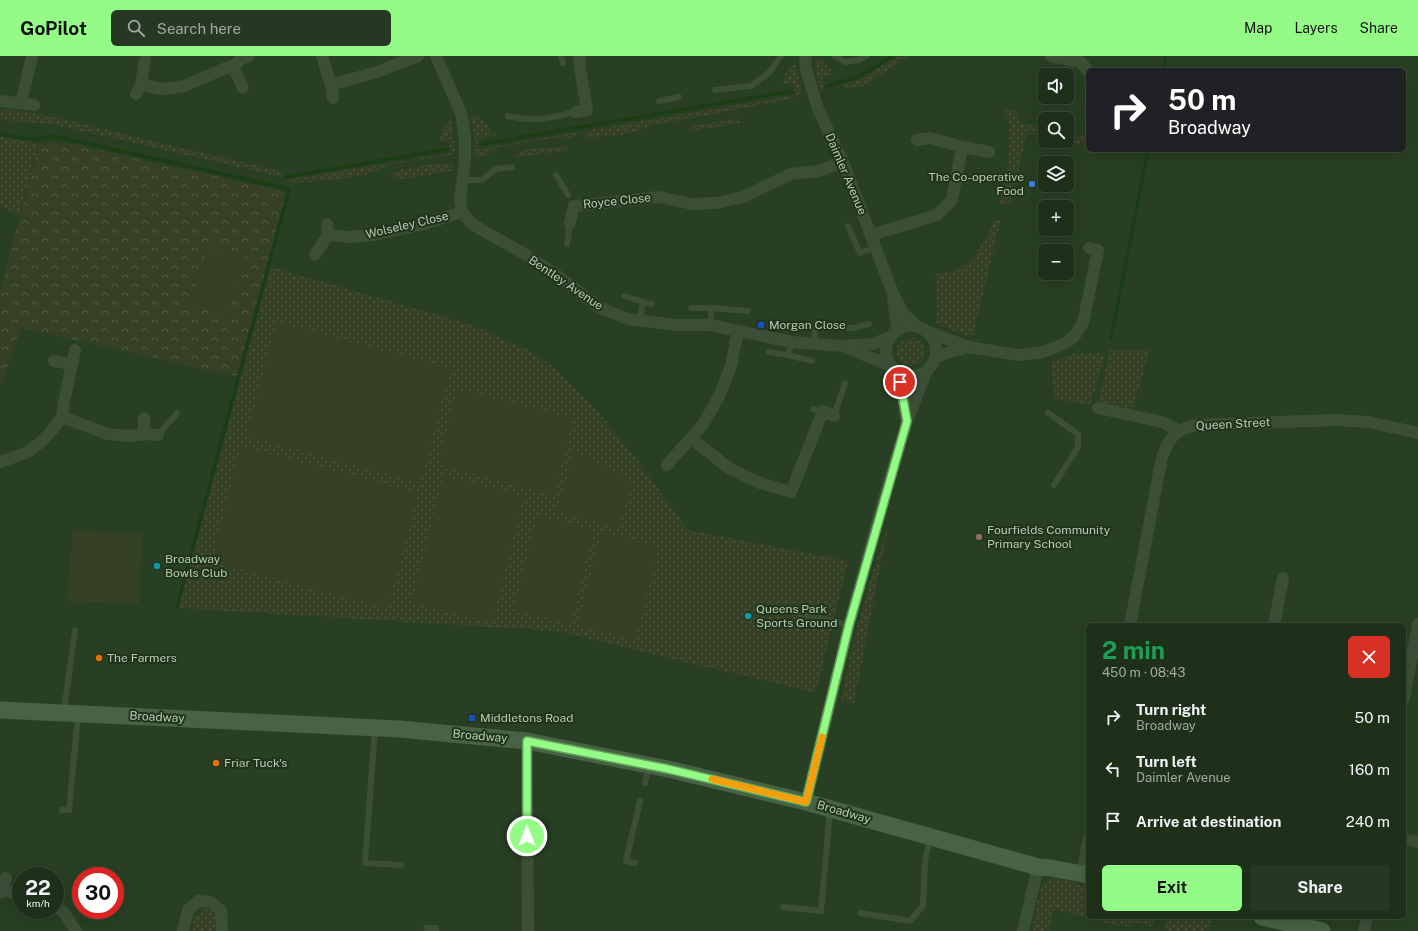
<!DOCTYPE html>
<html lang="en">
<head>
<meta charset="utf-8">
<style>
  :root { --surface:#1e2f1a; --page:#263723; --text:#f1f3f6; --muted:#a1a9a2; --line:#3c4a39; --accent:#94fc86 }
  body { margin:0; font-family:"Public Sans",sans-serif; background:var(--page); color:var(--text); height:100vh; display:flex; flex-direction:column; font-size:15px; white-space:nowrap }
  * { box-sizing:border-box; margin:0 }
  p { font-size:13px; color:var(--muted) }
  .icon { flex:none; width:22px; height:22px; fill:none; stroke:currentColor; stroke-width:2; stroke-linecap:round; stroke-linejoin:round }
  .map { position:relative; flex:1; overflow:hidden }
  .side { position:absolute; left:1086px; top:567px; width:320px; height:296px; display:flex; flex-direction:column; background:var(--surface); border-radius:6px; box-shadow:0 4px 16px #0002,0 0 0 1px var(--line) }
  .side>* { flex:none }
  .banner { position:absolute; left:1086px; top:12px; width:320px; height:84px; border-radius:6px; box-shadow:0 4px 16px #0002,0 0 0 1px var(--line); background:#202124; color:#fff; overflow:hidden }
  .fabs { position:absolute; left:1038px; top:12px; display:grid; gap:8px }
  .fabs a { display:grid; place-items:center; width:36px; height:36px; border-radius:6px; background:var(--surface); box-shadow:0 4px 16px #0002,0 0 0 1px var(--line); font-size:20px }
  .speed { position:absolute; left:12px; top:811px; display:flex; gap:8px; font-size:20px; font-weight:700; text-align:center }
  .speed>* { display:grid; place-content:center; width:52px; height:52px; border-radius:50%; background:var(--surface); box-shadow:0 4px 16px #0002,0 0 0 1px var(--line); line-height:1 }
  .speed small { font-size:10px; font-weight:400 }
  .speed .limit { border:6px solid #d22; background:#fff; color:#111 }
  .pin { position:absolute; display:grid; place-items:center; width:34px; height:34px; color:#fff; margin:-17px; border:2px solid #fff; border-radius:50%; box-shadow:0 1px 4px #0007 }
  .me { position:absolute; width:44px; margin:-22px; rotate:0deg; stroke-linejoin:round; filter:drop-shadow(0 0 3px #0008) }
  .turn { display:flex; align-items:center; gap:14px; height:84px; padding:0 16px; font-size:18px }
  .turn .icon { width:52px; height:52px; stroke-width:2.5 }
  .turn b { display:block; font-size:28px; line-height:34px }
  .round { display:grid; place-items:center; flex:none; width:42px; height:42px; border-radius:6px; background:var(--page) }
  .overview { display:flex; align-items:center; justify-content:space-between; height:68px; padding:0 16px }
  h1 { font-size:24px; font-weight:700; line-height:30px; color:#1e9e55 }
  .button { display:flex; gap:8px; margin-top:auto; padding:8px 16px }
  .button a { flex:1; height:46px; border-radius:6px; background:var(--accent); color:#111; font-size:16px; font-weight:700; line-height:46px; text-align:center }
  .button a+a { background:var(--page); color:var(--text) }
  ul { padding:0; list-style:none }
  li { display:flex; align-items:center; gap:12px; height:52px; padding:0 16px }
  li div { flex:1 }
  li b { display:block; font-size:15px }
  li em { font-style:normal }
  header { display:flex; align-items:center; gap:24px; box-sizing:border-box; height:56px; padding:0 20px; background:var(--accent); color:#111 }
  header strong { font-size:19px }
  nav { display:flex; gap:22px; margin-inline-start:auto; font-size:14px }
  .search { width:280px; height:36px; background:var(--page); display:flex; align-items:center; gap:10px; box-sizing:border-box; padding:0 14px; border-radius:6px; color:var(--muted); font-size:15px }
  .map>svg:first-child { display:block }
</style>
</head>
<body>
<header>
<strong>GoPilot</strong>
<div class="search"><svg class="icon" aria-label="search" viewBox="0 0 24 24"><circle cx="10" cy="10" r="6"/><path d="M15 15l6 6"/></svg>Search here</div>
<nav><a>Map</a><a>Layers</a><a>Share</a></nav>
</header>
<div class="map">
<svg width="1418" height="875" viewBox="0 0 1418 875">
  <defs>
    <pattern id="grass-dots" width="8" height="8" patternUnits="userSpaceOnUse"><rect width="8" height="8" fill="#364025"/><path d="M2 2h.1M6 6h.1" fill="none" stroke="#515a42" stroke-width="1.8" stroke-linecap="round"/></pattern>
    <pattern id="forest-crowns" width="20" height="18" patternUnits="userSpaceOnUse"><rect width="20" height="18" fill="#364025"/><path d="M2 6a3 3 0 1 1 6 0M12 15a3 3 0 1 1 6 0" fill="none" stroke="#515a42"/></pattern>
  </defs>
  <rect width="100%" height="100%" fill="#283f23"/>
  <g fill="url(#grass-dots)">
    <path d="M 898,0 L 909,0 L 865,29 L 846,33 L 845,28 L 863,22 Z"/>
    <path d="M 816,3 C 825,5 829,12 834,19 L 822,20 L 824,34 L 821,35 L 815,13 Z"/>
    <path d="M 796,8 L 802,38 L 787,44 L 654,69 L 628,78 L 586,82 L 585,75 L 795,39 L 793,26 L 783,28 L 782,24 L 790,11 Z"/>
    <path d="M 0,53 L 40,58 L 283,116 L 282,121 L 47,67 L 14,66 L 0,63 Z"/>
    <path d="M 1003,53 L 1016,55 L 1019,66 L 1045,72 L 1045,81 L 1027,77 L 1010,149 L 999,147 C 1004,123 1019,73 1003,53 Z"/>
    <path d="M 473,59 C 483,64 488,68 492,79 L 495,78 L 495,80 L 478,82 L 479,93 L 577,76 L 576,79 L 572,82 L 558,81 L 498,91 L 485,101 L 475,102 L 474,75 L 471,61 Z"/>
    <path d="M 740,62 L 740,67 L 692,75 L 691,70 Z"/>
    <path d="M 451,64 L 452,66 L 455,98 L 393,108 L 364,119 L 325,125 L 289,126 L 286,124 L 451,97 L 449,85 L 440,86 C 441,76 443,70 451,64 Z"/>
    <path d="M 1067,77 L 1088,81 L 1088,90 L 1065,85 L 1067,85 Z"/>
    <path d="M 0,80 L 38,88 L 19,159 L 0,150 Z"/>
    <path d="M 569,90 L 568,94 L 513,102 L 517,95 L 540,92 Z"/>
    <path d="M 439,107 L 454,107 L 453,115 L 401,123 L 389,119 L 400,114 Z"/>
    <path d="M 995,164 L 1000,165 L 973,281 L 957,276 L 936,267 L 937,252 L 935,219 L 959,213 L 975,200 Z"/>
    <path d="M 271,211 L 469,268 L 528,294 L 551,309 L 598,356 L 637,404 L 688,474 L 848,505 L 816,637 L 556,575 L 179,552 Z"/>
    <circle cx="911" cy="296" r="14"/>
    <path d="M 1110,294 L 1150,294 L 1133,352 L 1098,347 Z"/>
    <path d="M 1105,297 L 1096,331 L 1090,349 L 1054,343 L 1052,306 L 1073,298 Z"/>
    <path d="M 889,467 C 876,527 866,587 854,647 L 841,644 L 851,597 L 869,529 Z"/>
    <path d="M 1052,822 L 1070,825 L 1088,831 L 1088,861 L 1155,861 L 1153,871 L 1134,866 L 1132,872 L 1119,868 L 1118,870 L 1054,853 L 1049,875 L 1033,875 L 1037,845 L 1043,827 Z"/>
    <path d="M 205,852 L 212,855 L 218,861 L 219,875 L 192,875 L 194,860 Z"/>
    <path d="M 1168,861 L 1210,861 L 1212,862 L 1209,875 L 1168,875 L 1164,874 Z"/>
  </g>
  <path fill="url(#forest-crowns)" d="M 39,87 L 72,88 L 287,136 L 239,321 L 21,272 L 0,332 L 0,236 Z"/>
  <g fill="#364025">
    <path d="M 208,190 L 246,202 L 228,259 L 190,247 Z"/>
    <path d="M 277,266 L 451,313 L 420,427 L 246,380 Z"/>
    <path d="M 457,333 L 573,362 L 554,439 L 438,409 Z"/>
    <path d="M 241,390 L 418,437 L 388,552 L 211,506 Z"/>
    <path d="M 574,394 L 632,426 L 618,472 L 557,456 Z"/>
    <path d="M 444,420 L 524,440 L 492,567 L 412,547 Z"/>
    <path d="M 537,460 L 594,474 L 571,568 L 513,554 Z"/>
    <path d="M 73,474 L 142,478 L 139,548 L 67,545 Z"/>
    <path d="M 601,476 L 659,491 L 635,584 L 577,569 Z"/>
  </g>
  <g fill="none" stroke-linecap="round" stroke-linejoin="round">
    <g stroke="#1b3d16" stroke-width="3.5">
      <path d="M 1164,14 L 1166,0"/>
      <path d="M 827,30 L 861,20 L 892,0"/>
      <path d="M 0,78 C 21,82 32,86 54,80 L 289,133 L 177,550"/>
      <path d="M 482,88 L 792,35"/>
      <path d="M 286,121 L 448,93"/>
      <path d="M 1111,283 L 1148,94"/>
    </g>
    <g stroke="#3b4f37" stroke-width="6">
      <path d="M 561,0 L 563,7"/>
      <path d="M 835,0 L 845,6 L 858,4 L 867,0"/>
      <path d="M 715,34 L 751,30 L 769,17 L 781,0"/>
      <path d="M 659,45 L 679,41"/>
      <path d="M 508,60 C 536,66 549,62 576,56"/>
      <path d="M 556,119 L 568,139"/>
      <path d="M 462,124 L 482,124 L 496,113 L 512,111"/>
      <path d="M 848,170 L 860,197 L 876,191"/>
      <path d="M 567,188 L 570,167"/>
      <path d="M 624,240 L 643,246 L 640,265"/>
      <path d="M 643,246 L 652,248"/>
      <path d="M 691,252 L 712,252"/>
      <path d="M 710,269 L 712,252 L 748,255"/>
      <path d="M 800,269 L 815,270"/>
      <path d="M 814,288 L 815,270 L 852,272 L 869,268"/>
      <path d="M 769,296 L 788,299 L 792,286"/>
      <path d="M 788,299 L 812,305"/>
      <path d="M 813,353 L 823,355"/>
      <path d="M 1048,357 L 1078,378 L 1078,391 L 1054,429"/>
      <path d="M 834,360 L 845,327"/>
      <path d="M 158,379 L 177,357"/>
      <path d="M 782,554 L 849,569"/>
      <path d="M 64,655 L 75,574"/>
      <path d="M 375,673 L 365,807 L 401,809"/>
      <path d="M 645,727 L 649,711"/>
      <path d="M 62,754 L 69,754 L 78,659"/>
      <path d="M 635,807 L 626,805 L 640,745"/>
      <path d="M 783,851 L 821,855 L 830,754"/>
      <path d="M 860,857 L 910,865 L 923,850 L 925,805 L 930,783"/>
      <path d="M 426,872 L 436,872 L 436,875"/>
    </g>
    <g stroke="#3b4f37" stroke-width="12">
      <path d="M 322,0 L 331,29 L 333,42"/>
      <path d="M 436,0 L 461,57 L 465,81 L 465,104 L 460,144 L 462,156 L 470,166 L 482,174 L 523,197 L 554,217 L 600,252 L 628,263 L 677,269 L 710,269 L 792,286 L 842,290 L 872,288 L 888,282"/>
      <path d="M 805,0 L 806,13 L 818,53 L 843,106 L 892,235 L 903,257 L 916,270"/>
      <path d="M 1051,0 L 1081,6 L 1088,15"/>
      <path d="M 233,10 L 243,32"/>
      <path d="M 141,29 L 163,33 L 184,30 L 221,14 L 233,10 L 243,2 L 249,0"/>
      <path d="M 331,29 L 377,16 L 418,0"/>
      <path d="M 136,38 L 141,29 L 145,4"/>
      <path d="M 0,45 L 34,49"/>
      <path d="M 21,47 L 32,0"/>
      <path d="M 576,56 L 587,54 L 579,6 L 580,0"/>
      <path d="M 917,84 L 930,82 L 962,91"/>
      <path d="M 570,167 L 574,150 L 659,141 L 692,148 L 716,147 L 743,141 L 791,118 L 818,115 L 843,106"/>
      <path d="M 328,179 L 349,181 L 373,179 L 424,168 L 462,156"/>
      <path d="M 871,179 L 937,159 L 952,144 L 962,91 L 989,96"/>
      <path d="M 315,199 L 328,179 L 327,168"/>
      <path d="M 893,240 L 897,273"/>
      <circle cx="911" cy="295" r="25"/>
      <path d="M 738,275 L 731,310 L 720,338 L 704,367 L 691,382 L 730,413 L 760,427 L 791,436 L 823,355 L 834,360"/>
      <path d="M 928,276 L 969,291 L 1018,299 L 1043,296 L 1064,288 L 1074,281 L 1083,267 L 1098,194 L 1089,192"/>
      <path d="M 847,292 L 889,309"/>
      <path d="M 935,302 L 950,296 L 969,291"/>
      <path d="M 54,305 L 72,308"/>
      <path d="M 899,317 L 906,364"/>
      <path d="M 1098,352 L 1162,366 L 1179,375"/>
      <path d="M 62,361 L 108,378 L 129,380 L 144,378 L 158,379"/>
      <path d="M 144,362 L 144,378"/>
      <path d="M 0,406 L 28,396 L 41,386 L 53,373 L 62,361 L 64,346 L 75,294"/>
      <path d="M 667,409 L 691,382"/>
      <path d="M 1130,569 L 1162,401 C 1170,381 1175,373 1197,369 L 1336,364 L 1368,366 L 1418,377"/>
      <path d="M 1274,569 L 1283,522"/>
      <path d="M 1404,642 L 1418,568"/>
      <path d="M 527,685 L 528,875"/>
      <path d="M 806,746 L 849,569 L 879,459 L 907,365 L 927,314"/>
      <path d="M 1404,783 L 1418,786"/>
      <path d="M 1082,817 L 1088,785"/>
      <path d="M 2,833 L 21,840"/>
      <path d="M 0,837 L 6,822"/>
      <path d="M 55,851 L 63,855 L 76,875"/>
      <path d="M 183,875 L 188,854 L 198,845 L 211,846 L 221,855 L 222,875"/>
      <path d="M 1023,875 L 1038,811"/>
      <path d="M 1364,875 L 1367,861"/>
    </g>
    <g stroke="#486245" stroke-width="17">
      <path d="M 0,654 L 399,673 L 527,685 L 668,713 L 806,746 L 1038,811 L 1051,812 L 1088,819"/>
      <path d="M 1262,861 L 1322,875"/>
    </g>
  </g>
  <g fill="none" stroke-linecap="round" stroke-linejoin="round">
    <defs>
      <path id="route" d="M 527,780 L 527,685 L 668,713 L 806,746 L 849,569 L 907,365 L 900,326"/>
    </defs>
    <use href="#route" stroke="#60a457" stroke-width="10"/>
    <use href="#route" stroke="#94fc86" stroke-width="7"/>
    <path stroke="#f59e0b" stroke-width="7" d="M 712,723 L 806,746 L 822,681"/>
  </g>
  <circle fill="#3f7fe0" stroke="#20341c" stroke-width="1.5" cx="1032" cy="128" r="4"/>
  <g fill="#1a4fb4" stroke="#20341c" stroke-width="1.5">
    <rect x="757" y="265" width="8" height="8" rx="2"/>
    <rect x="468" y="658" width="8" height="8" rx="2"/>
  </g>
  <circle fill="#8d6e63" stroke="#20341c" stroke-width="1.5" cx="979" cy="481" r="4"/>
  <g fill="#0f9aa8" stroke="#20341c" stroke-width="1.5">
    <circle cx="157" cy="510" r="4"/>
    <circle cx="748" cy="560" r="4"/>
  </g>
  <g fill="#e8710a" stroke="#20341c" stroke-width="1.5">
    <circle cx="99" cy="602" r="4"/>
    <circle cx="216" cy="707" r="4"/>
  </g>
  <g text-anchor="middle" stroke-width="4" stroke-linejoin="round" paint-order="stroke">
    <g font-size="12" fill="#b6cab3" stroke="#20341c">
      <text transform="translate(846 118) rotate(67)" y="4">Daimler Avenue</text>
      <text transform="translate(617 145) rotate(-6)" y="4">Royce Close</text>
      <text transform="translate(407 169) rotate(-13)" y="4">Wolseley Close</text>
      <text transform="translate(566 227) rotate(34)" y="4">Bentley Avenue</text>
      <text transform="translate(1233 368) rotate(-3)" y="4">Queen Street</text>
      <text transform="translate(157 661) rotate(3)" y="4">Broadway</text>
      <text transform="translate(480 680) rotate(5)" y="4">Broadway</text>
      <text transform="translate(844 756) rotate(16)" y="4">Broadway</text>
    </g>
    <g font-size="12" fill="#b6cab3" stroke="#20341c" text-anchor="start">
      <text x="1024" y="125" text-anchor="end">The Co-operative<tspan x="1024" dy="14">Food</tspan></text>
      <text x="769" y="273">Morgan Close</text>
      <text x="987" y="478">Fourfields Community<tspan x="987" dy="14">Primary School</tspan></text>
      <text x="165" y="507">Broadway<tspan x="165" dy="14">Bowls Club</tspan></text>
      <text x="756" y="557">Queens Park<tspan x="756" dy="14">Sports Ground</tspan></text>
      <text x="107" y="606">The Farmers</text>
      <text x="480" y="666">Middletons Road</text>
      <text x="224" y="711">Friar Tuck's</text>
    </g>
  </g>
</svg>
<div class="fabs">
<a><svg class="icon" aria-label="sound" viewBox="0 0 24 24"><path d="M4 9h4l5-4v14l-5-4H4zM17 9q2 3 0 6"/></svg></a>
<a><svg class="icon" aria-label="search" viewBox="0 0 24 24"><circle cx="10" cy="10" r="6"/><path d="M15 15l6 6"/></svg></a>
<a><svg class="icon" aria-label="layers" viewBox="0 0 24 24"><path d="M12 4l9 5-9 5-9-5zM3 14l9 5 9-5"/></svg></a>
<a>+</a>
<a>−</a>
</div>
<div class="speed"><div>22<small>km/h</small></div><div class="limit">30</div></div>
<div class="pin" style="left:900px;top:326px;background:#d93025"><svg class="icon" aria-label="arrive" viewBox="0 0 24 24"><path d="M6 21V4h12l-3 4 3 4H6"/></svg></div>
<svg class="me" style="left:527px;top:780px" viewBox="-20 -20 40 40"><circle r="17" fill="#94fc86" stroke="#fff" stroke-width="3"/><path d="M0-11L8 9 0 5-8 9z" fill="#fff"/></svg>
<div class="banner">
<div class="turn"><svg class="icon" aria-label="right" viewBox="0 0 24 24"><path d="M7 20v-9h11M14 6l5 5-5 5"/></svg><div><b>50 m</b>Broadway</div></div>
</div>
<section class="side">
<div class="overview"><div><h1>2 min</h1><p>450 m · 08:43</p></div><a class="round" style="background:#d93025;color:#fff"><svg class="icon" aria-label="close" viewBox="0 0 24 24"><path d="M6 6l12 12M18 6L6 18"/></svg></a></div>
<ul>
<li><svg class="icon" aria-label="right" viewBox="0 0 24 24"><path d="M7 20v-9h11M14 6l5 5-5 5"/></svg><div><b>Turn right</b><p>Broadway</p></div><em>50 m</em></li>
<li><svg class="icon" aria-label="left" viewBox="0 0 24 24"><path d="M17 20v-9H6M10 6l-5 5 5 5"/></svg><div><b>Turn left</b><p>Daimler Avenue</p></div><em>160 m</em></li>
<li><svg class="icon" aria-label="arrive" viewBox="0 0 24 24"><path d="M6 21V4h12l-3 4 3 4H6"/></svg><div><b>Arrive at destination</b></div><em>240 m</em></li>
</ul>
<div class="button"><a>Exit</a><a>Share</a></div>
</section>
</div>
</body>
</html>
